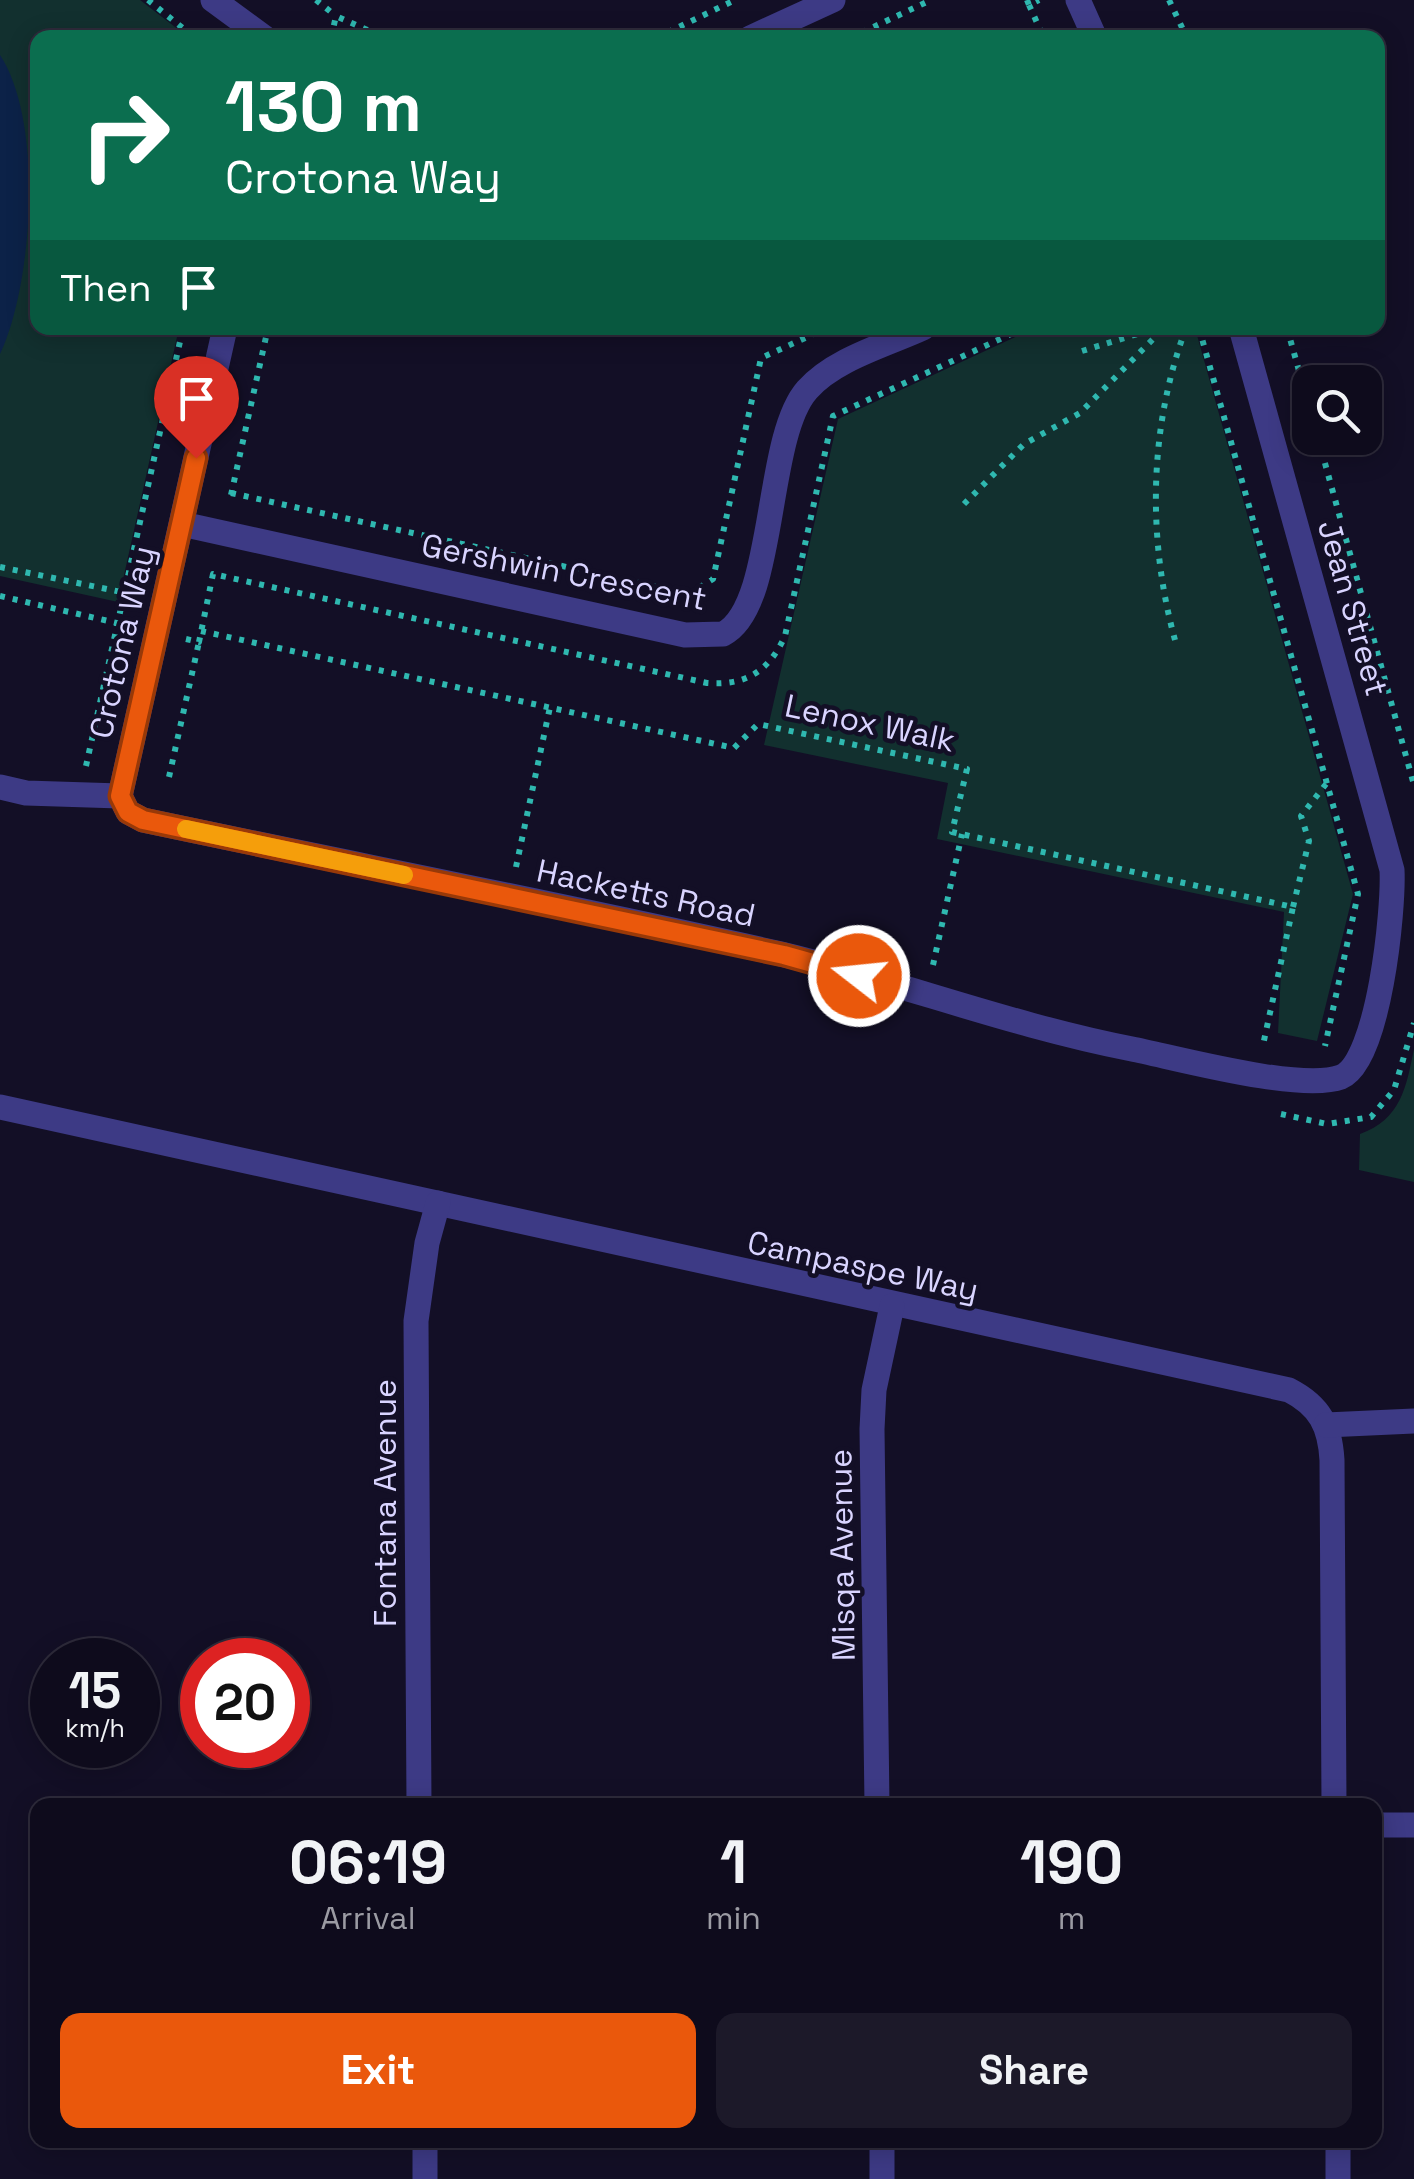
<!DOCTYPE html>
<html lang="en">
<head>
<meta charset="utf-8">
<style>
  :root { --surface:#0e0b1c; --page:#1c1929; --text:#f1f3f6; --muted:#9b9ba3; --line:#2e2b3b; --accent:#ea580c }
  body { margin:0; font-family:"Space Grotesk",sans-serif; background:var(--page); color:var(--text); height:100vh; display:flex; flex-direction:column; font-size:38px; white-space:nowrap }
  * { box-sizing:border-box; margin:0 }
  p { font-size:32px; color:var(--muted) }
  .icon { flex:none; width:55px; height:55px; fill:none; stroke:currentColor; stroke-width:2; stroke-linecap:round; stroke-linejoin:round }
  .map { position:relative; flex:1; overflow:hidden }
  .sheet { position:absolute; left:30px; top:1798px; width:1352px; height:350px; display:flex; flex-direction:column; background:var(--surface); border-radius:20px; box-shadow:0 5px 25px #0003,0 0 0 2px var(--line) }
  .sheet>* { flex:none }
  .banner { position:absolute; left:30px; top:30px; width:1355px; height:305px; border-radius:20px; box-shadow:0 5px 25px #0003,0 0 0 2px var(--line); background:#0b6e4f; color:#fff; overflow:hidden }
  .controls { position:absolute; left:1292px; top:365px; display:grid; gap:20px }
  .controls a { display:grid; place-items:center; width:90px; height:90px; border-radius:20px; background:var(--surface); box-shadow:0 5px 25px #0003,0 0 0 2px var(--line); font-size:50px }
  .speed { position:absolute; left:30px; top:1638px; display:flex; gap:20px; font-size:50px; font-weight:700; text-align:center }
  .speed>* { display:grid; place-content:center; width:130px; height:130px; border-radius:50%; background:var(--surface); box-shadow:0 5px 25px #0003,0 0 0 2px var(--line); line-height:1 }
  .speed small { font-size:25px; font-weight:400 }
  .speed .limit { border:15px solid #d22; background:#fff; color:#111 }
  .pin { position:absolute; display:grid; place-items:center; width:85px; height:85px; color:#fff; margin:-102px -42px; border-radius:50% 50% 50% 0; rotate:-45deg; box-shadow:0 0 10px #0007 }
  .pin .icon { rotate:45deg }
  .me { position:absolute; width:110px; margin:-55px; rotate:286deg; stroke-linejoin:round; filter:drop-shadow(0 0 8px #0008) }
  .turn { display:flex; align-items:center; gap:35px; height:210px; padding:0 30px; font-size:45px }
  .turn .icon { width:130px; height:130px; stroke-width:2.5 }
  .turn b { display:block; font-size:70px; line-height:85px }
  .then { display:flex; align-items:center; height:95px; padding:0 30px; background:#0003; gap:20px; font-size:38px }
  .eta { display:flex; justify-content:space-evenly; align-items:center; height:170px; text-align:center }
  .eta b { font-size:60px; font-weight:700; line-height:70px }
  .button { display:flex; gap:20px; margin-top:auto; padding:20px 30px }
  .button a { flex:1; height:115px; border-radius:20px; background:var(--accent); color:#fff; font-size:40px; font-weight:700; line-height:115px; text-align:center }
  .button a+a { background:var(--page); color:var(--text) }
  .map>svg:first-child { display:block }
</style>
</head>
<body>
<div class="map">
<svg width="1414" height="2179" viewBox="0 0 1414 2179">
  <rect width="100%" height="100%" fill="#130f26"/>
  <g fill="#12302f">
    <path d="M 0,0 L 140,0 L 188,37 L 38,38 L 38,328 L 179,328 L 118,602 L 0,576 Z"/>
    <path d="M 1035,328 L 1195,328 L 1353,894 L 1317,1041 L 1278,1033 L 1284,912 L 937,839 L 948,783 L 764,745 L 838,419 Z"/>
    <path d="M 1414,1049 L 1414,1182 L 1359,1170 L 1360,1134 C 1401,1119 1406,1088 1414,1049 Z"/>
  </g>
  <path fill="#0c2248" d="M 0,55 C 44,122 33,284 0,354 Z"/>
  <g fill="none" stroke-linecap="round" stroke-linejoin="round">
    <g stroke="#2fb8b0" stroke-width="6" stroke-dasharray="5 8" stroke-linecap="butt">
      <path d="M 148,0 L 195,38"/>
      <path d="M 316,0 L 336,16"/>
      <path d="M 1027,0 L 1029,5 L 1039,0"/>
      <path d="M 1169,0 L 1187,38"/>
      <path d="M 1029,5 L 1044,38"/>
      <path d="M 331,38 L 336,16 L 385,38"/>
      <path d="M 656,38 L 735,0"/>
      <path d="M 850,38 L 931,0"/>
      <path d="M 1199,328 L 1358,894 L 1325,1046"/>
      <path d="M 1287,328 L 1310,410"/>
      <path d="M 1082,351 L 1157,328"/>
      <path d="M 1318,438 L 1414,785"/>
      <path d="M 231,493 L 689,594 L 713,579 L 761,358 L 827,328"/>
      <path d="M 231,495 L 268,328"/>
      <path d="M 964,504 L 1024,444 L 1080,413 L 1164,328"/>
      <path d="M 0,567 L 126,593"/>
      <path d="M 0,596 L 130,626"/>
      <path d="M 201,631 L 734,748 L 758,724 L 967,769 L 952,832 L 1293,907 L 1263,1045"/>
      <path d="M 186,639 L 199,642 L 213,574 L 707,683 C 746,686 769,671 785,636 L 833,416 L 1024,328"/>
      <path d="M 1175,640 C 1147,538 1149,427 1186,328"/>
      <path d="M 86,766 L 183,328"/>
      <path d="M 169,777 L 199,642"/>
      <path d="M 516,867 L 550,707"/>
      <path d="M 1293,907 L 1309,841 L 1301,816 L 1326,784"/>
      <path d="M 933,965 L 962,834"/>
      <path d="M 1281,1114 L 1327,1124 L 1371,1117 L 1394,1090 L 1414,1023"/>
    </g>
    <g stroke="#3d3a85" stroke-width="25">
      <path d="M 213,0 L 265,38"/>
      <path d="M 1078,0 L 1095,38"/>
      <path d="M 750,38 L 833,0"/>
      <path d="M 182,524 L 685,635 L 723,634 C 777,607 764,439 807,390 C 834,359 886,345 923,328"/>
      <path d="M 0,787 L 26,793 L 120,796 L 128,812 L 143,820 C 356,865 569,906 781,954 C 899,982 1013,1026 1132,1049 C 1177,1058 1301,1092 1341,1077 C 1379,1062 1394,909 1392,870 L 1241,328"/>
      <path d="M 120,796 L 225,328"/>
      <path d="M 0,1107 L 1289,1390 C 1320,1406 1330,1426 1332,1460 L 1334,1805"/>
      <path d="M 1326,1425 L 1414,1421"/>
      <path d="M 419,1805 L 416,1321 L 427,1243 L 438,1203"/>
      <path d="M 877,1805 L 872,1429 L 874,1390 L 892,1306"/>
      <path d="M 1375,1825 L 1414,1825"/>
      <path d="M 425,2140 L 425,2179"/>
      <path d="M 882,2140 L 882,2179"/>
      <path d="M 1338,2140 L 1338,2179"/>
    </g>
  </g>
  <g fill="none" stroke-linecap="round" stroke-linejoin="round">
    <defs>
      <path id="route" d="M 196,458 L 120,796 L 128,812 L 143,820 L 784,955 L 859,976"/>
    </defs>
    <use href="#route" stroke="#983908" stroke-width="25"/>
    <use href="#route" stroke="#ea580c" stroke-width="18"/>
    <path stroke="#f59e0b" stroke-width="18" d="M 186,829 L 404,875"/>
  </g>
  <g text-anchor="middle" stroke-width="9" stroke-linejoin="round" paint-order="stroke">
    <g font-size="32" fill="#d9d4ff" stroke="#130f26">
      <text transform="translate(564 572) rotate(11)" y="11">Gershwin Crescent</text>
      <text transform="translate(1353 608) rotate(74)" y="11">Jean Street</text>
      <text transform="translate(122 642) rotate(-77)" y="11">Crotona Way</text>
      <text transform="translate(870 723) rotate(12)" y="11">Lenox Walk</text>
      <text transform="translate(646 893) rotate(12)" y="11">Hacketts Road</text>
      <text transform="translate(863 1266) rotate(12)" y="11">Campaspe Way</text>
      <text transform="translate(385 1503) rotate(-90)" y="11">Fontana Avenue</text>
      <text transform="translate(842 1555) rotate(-91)" y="11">Misqa Avenue</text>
    </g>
  </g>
</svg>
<div class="controls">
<a><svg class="icon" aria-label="search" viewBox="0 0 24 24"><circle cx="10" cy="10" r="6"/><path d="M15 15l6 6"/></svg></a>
</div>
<div class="speed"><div>15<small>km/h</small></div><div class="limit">20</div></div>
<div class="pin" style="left:196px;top:458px;background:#d93025"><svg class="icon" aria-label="arrive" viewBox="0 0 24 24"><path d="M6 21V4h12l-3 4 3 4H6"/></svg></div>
<svg class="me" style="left:859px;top:976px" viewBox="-20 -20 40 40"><circle r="17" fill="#ea580c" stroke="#fff" stroke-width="3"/><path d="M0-11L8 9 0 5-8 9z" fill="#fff"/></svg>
<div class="banner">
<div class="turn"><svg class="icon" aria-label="right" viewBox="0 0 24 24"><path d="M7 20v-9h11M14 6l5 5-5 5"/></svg><div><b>130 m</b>Crotona Way</div></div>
<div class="then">Then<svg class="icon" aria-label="arrive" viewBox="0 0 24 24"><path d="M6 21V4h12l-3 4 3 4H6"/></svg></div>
</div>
<section class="sheet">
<div class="eta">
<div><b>06:19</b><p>Arrival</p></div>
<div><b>1</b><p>min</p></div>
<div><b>190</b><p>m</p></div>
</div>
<div class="button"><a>Exit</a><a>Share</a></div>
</section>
</div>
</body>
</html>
